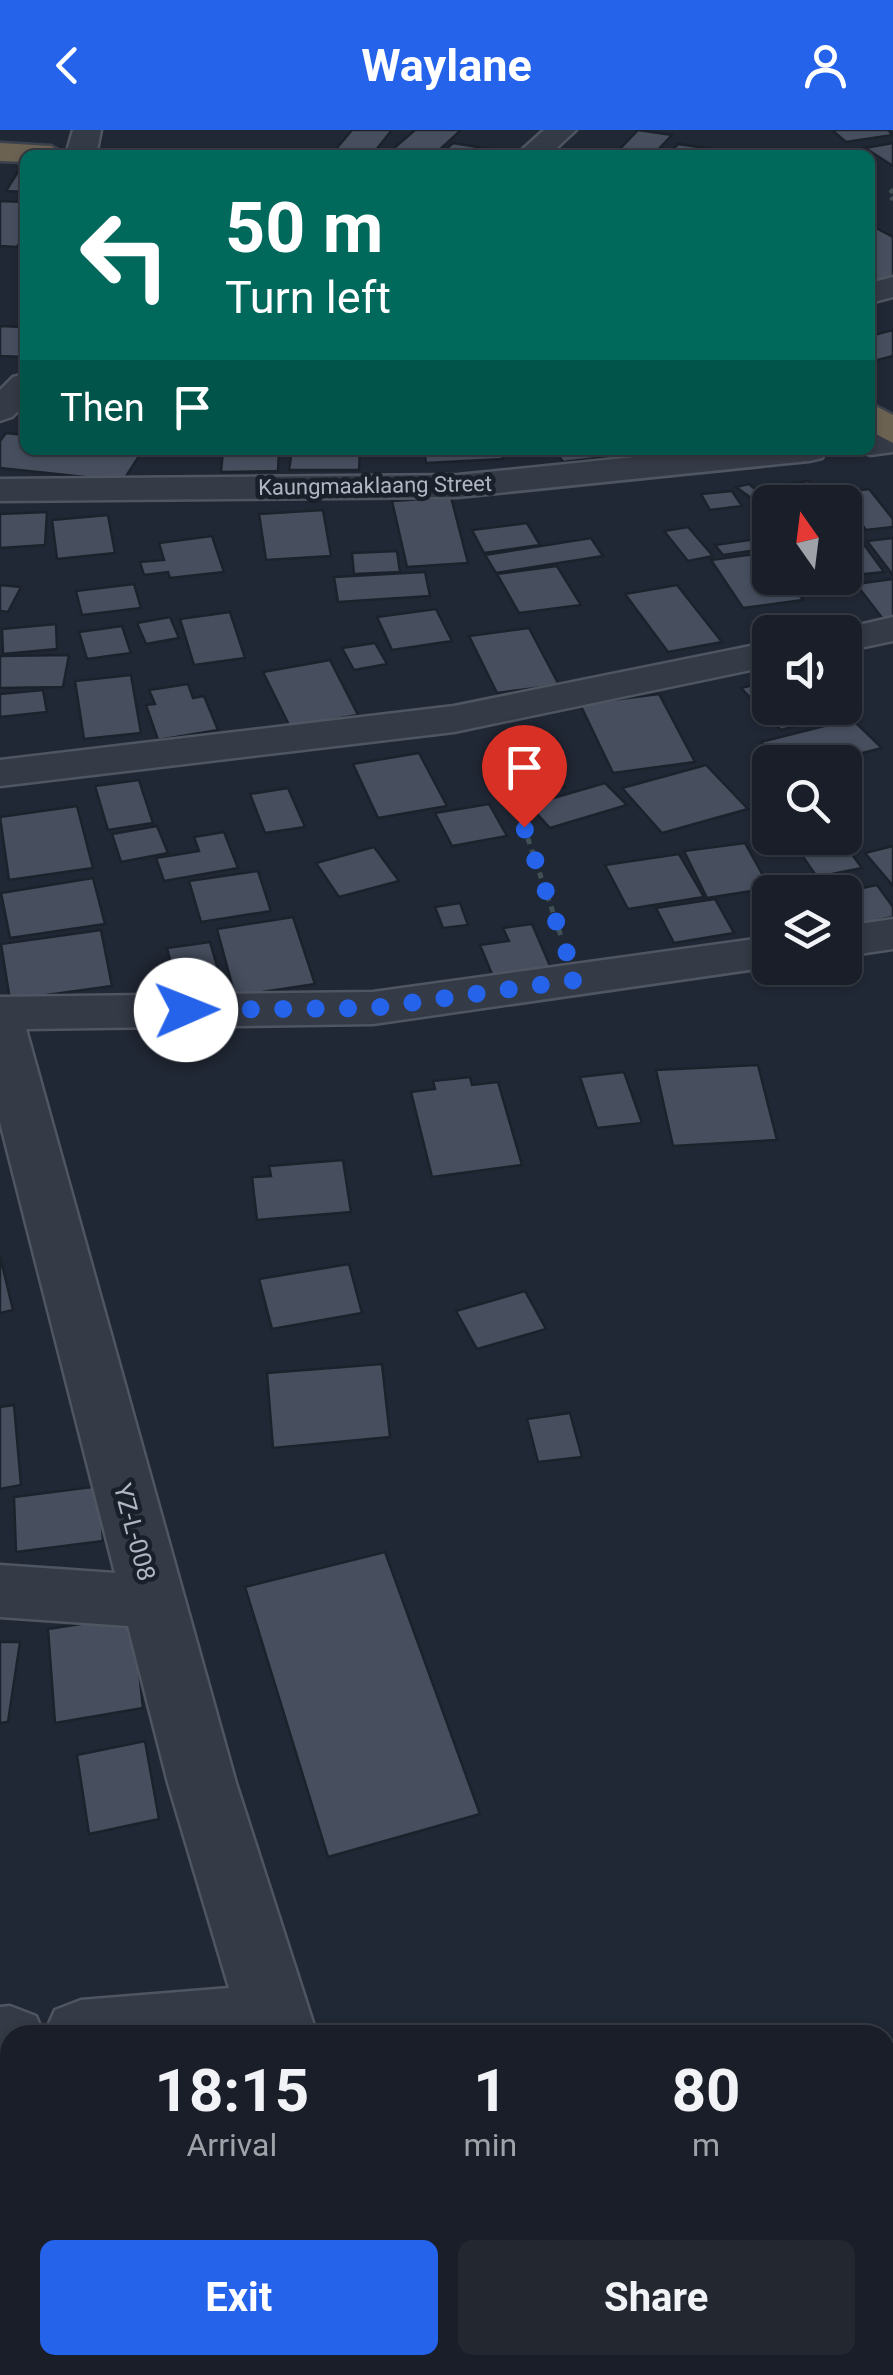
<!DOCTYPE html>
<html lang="en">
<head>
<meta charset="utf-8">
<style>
  :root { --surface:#191e28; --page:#222730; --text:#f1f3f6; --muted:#9fa2a8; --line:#373c45; --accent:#2563eb }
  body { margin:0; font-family:Roboto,sans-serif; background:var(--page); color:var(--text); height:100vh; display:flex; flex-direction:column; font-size:38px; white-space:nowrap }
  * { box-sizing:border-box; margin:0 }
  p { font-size:32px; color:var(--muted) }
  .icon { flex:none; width:55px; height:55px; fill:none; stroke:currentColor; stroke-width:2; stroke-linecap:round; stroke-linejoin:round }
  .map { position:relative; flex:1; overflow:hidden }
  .panel { position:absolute; left:0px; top:1895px; width:895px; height:350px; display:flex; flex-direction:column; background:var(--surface); border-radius:30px 30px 0 0; box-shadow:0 2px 8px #0004,0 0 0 2px var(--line) }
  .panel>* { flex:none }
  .banner { position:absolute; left:20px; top:20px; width:855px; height:305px; border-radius:15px; box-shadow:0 2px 8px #0004,0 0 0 2px var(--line); background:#00695c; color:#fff; overflow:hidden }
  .needle { width:65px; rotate:346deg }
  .buttons { position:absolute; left:752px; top:355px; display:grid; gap:20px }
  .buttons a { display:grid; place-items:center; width:110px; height:110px; border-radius:15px; background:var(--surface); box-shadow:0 2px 8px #0004,0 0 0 2px var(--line); font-size:50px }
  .pin { position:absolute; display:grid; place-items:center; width:85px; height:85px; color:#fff; margin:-102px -42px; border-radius:50% 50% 50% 0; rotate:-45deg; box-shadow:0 0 10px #0007 }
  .pin .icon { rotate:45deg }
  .me { position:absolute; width:110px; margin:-55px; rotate:89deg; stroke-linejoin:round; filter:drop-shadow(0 0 8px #0008) }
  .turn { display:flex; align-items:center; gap:35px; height:210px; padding:0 40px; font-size:45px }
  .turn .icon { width:130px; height:130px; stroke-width:2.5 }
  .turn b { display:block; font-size:70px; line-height:85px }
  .then { display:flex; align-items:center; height:95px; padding:0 40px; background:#0003; gap:20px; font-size:38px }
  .eta { display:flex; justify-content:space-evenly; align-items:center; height:170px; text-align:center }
  .eta b { font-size:60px; font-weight:700; line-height:70px }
  .action { display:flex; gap:20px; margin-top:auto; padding:20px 40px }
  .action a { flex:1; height:115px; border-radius:15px; background:var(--accent); color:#fff; font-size:40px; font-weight:700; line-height:115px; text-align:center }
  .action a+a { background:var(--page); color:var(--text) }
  header { display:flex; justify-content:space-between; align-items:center; height:130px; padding:0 40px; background:var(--accent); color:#fff; font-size:45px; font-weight:700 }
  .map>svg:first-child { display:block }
</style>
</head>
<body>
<header><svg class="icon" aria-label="back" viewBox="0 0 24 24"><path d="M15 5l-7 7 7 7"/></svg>Waylane<svg class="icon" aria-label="person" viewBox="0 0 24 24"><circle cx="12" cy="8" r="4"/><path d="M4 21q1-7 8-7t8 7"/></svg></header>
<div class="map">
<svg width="893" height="2245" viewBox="0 0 893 2245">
  <rect width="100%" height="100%" fill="#212835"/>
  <g fill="#474f5f" stroke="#1c222c" stroke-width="2.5">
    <path d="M 352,0 L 392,0 L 372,25 L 331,25 Z"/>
    <path d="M 415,0 L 461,0 L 434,25 L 386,25 Z"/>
    <path d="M 638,0 L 672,5 L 653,25 L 615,24 Z"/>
    <path d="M 832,0 L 888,0 L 893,5 L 846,12 Z"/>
    <path d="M 453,13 L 508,22 L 439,25 Z"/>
    <path d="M 893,13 L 893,36 L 865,18 Z"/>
    <path d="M 678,14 L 720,20 L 716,25 L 667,25 Z"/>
    <path d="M 19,40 L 25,40 L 25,62 L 6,61 Z"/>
    <path d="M 0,71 L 25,72 L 25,105 L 17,117 L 0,116 Z"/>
    <path d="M 876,98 L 893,107 L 893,154 L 870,160 L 870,99 Z"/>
    <path d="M 0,196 L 25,197 L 25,227 L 0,226 Z"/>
    <path d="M 893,200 L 893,226 L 870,232 L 870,206 Z"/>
    <path d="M 6,303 L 25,305 L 25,320 L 143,320 L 123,351 L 0,338 L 0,311 Z"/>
    <path d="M 223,320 L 279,320 L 278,341 L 221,342 Z"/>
    <path d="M 292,320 L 360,320 L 359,340 L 289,340 Z"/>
    <path d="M 424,320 L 500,320 L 503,329 L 426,333 Z"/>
    <path d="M 555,320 L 610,320 L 614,326 L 563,332 Z"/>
    <path d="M 809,351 L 820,365 L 789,369 L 778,355 Z"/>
    <path d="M 749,354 L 771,372 L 770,382 L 736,357 Z"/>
    <path d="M 869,359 L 893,389 L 893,397 L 866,400 L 837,363 Z"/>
    <path d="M 732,361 L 742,376 L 710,380 L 701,364 Z"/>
    <path d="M 451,367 L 468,433 L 407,437 L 392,371 Z"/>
    <path d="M 323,380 L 331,426 L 266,430 L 259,384 Z"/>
    <path d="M 47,382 L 45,415 L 0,418 L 0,384 Z"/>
    <path d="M 108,385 L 115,423 L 57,429 L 52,390 Z"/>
    <path d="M 527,393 L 540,415 L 484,423 L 472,400 Z"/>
    <path d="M 688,397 L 713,426 L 688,431 L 664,401 Z"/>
    <path d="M 212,406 L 224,442 L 170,448 L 168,442 L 144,445 L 140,432 L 164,430 L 159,413 Z"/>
    <path d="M 591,408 L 603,426 L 496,443 L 485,425 Z"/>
    <path d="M 893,408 L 893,444 L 892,444 L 867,411 Z"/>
    <path d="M 756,409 L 764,419 L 723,425 L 715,415 Z"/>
    <path d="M 860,409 L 884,442 L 845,446 L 845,411 Z"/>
    <path d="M 397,421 L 400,442 L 354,444 L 352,423 Z"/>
    <path d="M 769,422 L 770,448 L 787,448 L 803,470 L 743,478 L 711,430 Z"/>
    <path d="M 557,436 L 581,475 L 519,483 L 497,444 Z"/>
    <path d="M 425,442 L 430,466 L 338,472 L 334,447 Z"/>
    <path d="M 893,449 L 893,492 L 886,493 L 856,454 Z"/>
    <path d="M 134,454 L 141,478 L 82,485 L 76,461 Z"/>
    <path d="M 0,455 L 21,457 L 8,482 L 0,481 Z"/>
    <path d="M 677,455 L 722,512 L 668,522 L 625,464 Z"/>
    <path d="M 436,479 L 452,511 L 392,520 L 377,487 Z"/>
    <path d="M 230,482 L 245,528 L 194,535 L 180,489 Z"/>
    <path d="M 170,487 L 179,508 L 146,514 L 137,493 Z"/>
    <path d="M 56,494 L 57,519 L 3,524 L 2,499 Z"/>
    <path d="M 122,496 L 131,523 L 87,529 L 79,502 Z"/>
    <path d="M 529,498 L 559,555 L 497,563 L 469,506 Z"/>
    <path d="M 375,513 L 387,534 L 354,540 L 342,518 Z"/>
    <path d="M 69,525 L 63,557 L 0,558 L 0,526 Z"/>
    <path d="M 330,530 L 358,585 L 290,597 L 263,542 Z"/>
    <path d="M 131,545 L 141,603 L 84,609 L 75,551 Z"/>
    <path d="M 770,551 L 770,578 L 843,578 L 848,582 L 781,600 L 741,558 Z"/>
    <path d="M 188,554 L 193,568 L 204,566 L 218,600 L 158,610 L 146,575 L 155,574 L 149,560 Z"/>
    <path d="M 43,560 L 47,582 L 0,587 L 0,564 Z"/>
    <path d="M 659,564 L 695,632 L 613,643 L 580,574 Z"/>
    <path d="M 852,589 L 882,618 L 827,632 L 781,632 L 761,612 Z"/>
    <path d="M 419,623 L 447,676 L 378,688 L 353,634 Z"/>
    <path d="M 545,625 L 565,657 L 513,667 L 494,635 Z"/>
    <path d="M 706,635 L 748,679 L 662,703 L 622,658 Z"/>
    <path d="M 139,650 L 153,693 L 108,700 L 95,656 Z"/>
    <path d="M 605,653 L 627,675 L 550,698 L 529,675 Z"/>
    <path d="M 288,658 L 305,697 L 265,703 L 250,664 Z"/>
    <path d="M 489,674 L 507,706 L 452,716 L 435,683 Z"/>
    <path d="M 77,676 L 93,738 L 9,750 L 0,687 Z"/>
    <path d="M 157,696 L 168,723 L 121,732 L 112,704 Z"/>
    <path d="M 224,702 L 238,738 L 164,751 L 156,728 L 199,721 L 194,707 Z"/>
    <path d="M 790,708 L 840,708 L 862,738 L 817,747 Z"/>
    <path d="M 745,713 L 770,758 L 707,768 L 684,721 Z"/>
    <path d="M 893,716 L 893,756 L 865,723 Z"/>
    <path d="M 374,717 L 399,751 L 339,767 L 316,733 Z"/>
    <path d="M 679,724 L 704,767 L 628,779 L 605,735 Z"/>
    <path d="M 258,741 L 271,781 L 201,792 L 189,751 Z"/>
    <path d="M 93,748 L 105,794 L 10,808 L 1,763 Z"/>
    <path d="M 877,755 L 893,777 L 893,787 L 849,796 L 842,762 Z"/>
    <path d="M 715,769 L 734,803 L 674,813 L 656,778 Z"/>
    <path d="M 460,773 L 468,795 L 443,798 L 435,777 Z"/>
    <path d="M 293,787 L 315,854 L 235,866 L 217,799 Z"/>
    <path d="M 532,794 L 554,845 L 496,854 L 480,815 L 509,811 L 503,798 Z"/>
    <path d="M 101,800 L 112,856 L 10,870 L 1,814 Z"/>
    <path d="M 210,812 L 221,850 L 177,857 L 167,818 Z"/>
    <path d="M 758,935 L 777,1010 L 673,1016 L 656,940 Z"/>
    <path d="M 624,942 L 642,993 L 597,998 L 580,947 Z"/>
    <path d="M 470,947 L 472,955 L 498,952 L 522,1035 L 432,1047 L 411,962 L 435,959 L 433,951 Z"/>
    <path d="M 343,1030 L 351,1082 L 257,1090 L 252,1047 L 271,1046 L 269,1036 Z"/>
    <path d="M 0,1126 L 13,1180 L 0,1183 Z"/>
    <path d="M 349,1134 L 362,1183 L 272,1199 L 259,1149 Z"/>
    <path d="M 525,1161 L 546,1199 L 477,1219 L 456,1181 Z"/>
    <path d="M 382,1234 L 390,1307 L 273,1318 L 267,1243 Z"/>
    <path d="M 14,1275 L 21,1355 L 0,1359 L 0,1277 Z"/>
    <path d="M 570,1283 L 582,1327 L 538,1332 L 527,1289 Z"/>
    <path d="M 100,1356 L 103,1411 L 16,1422 L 14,1367 Z"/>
    <path d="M 385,1422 L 480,1684 L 328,1727 L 245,1457 Z"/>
    <path d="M 133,1486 L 143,1578 L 55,1593 L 48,1499 Z"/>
    <path d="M 0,1512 L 20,1512 L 8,1592 L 0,1593 Z"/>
    <path d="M 145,1611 L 159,1689 L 89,1704 L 77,1625 Z"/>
    <path d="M 10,2027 L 10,2088 L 0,2087 Z"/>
  </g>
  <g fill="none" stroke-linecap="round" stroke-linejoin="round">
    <defs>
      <g id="street">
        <path d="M 73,0 L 101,0 L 96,25 L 66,25 Z"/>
        <path d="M 544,0 L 576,0 L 549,25 L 516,25 Z"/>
        <path d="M 893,147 L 893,167 L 870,173 L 870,153 Z"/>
        <path d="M 25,244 L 25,274 L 12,287 L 0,291 L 0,260 L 13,247 Z"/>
        <path d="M 893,300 L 893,322 L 870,325 L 856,320 L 870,320 L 870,303 Z"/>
        <path d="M 703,320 L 827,320 L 822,328 L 809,331 L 458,367 L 0,371 L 0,349 L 458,345 Z"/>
        <path d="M 893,487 L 893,511 L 845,521 L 845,502 L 829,502 Z"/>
        <path d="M 770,512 L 770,536 L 454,602 L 0,656 L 0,630 L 454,576 Z"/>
        <path d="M 893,789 L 893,819 L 845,826 L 845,796 Z"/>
        <path d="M 770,807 L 770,837 L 373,894 L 26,899 L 236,1653 L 317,1905 L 44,1905 L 55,1880 L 81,1870 L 229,1858 L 168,1653 L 128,1496 L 0,1487 L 0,1435 L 115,1443 L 0,992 L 0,867 L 373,862 Z"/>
        <path d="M 10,1876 L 36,1886 L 44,1905 L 10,1905 L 10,1946 L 0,1947 L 0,1877 Z"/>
        <path d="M 332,2235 L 414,2235 L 417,2245 L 335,2245 Z"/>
      </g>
      <g id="highway">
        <path d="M 0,13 L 51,16 L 66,25 L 25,25 L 25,32 L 0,31 Z"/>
        <path d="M 870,273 L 893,285 L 893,313 L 870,301 Z"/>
      </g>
    </defs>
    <use href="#street" stroke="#4f5561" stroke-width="5"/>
    <use href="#highway" stroke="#3c424d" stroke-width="5"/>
    <path stroke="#405054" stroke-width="4" stroke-dasharray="5 5" stroke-linecap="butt" d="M 893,59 L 889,65 L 893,70"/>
    <path stroke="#405054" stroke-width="5" stroke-dasharray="6 6" stroke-linecap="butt" d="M 524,697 L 561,806"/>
    <use href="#street" fill="#343a46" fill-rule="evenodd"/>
    <use href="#highway" fill="#6b6252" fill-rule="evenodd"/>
  </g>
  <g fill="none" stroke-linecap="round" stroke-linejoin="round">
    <path stroke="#2563eb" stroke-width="18" stroke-dasharray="0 32.4" d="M 186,880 L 373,878 L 576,850 L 524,697"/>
  </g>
  <g text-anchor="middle" stroke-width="9" stroke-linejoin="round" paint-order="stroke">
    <g font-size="22" fill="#aeb5c3" stroke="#1a202a">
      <text transform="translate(375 355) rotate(-1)" y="8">Kaungmaaklaang Street</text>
    </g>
    <g font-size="25" fill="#aeb5c3" stroke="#1a202a">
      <text transform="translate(135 1402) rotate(75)" y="9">YZ-L-008</text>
    </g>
  </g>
</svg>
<div class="buttons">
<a><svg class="needle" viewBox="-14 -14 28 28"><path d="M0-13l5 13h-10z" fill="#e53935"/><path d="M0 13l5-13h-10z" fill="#9fa2a8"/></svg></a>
<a><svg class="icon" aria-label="sound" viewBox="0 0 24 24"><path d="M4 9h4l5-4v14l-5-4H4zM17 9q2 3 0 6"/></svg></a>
<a><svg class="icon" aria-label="search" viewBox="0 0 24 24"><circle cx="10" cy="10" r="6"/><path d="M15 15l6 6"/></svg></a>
<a><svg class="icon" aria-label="layers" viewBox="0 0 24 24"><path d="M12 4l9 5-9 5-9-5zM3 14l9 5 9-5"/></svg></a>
</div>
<div class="pin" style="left:524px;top:697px;background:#d93025"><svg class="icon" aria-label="arrive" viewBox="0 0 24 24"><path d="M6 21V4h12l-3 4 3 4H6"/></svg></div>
<svg class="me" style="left:186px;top:880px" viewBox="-20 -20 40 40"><circle r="19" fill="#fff"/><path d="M0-13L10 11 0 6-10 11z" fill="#2563eb"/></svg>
<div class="banner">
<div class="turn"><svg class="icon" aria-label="left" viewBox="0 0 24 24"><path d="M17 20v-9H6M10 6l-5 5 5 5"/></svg><div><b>50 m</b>Turn left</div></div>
<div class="then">Then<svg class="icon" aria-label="arrive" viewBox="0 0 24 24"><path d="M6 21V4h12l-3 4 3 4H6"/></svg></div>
</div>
<section class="panel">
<div class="eta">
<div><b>18:15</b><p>Arrival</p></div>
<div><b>1</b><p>min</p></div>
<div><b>80</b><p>m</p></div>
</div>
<div class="action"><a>Exit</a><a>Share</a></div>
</section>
</div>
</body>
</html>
